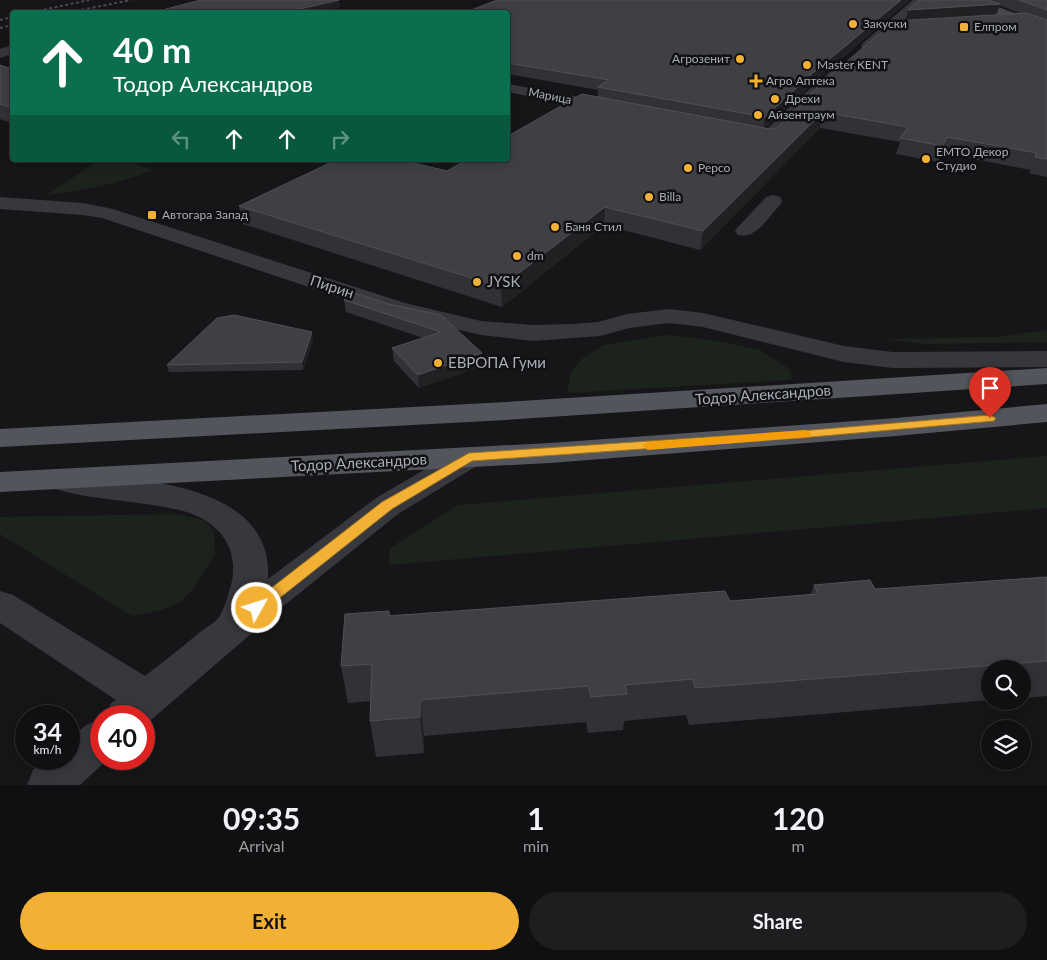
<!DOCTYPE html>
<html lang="en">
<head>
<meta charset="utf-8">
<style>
  :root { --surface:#101012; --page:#1e1e20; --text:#f1f3f6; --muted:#9c9d9f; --line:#303032; --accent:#f2b134 }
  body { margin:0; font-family:Lato,sans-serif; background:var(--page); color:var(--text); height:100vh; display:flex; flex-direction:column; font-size:19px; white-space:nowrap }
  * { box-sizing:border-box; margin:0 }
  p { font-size:16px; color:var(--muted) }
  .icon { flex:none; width:28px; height:28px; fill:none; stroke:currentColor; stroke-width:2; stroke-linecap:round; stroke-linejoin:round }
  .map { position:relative; height:785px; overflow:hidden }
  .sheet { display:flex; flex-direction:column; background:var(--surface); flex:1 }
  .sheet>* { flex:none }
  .banner { position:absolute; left:10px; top:10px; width:500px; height:152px; border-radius:5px; box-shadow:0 2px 12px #0003,0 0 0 1px var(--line); background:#0b6e4f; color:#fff; overflow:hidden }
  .fabs { position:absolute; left:981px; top:660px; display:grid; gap:10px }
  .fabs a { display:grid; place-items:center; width:50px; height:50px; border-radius:50%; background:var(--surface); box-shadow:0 2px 12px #0003,0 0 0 1px var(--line); font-size:25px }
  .speed { position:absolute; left:15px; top:705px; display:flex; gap:10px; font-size:25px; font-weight:700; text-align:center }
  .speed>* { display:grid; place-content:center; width:65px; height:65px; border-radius:50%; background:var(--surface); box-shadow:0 2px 12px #0003,0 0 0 1px var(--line); line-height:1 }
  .speed small { font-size:12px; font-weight:400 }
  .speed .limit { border:8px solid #d22; background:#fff; color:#111 }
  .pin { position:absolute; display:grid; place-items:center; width:42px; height:42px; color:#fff; margin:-51px -21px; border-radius:50% 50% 50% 0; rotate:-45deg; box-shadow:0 0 5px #0007 }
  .pin .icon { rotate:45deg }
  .me { position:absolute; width:55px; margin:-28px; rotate:51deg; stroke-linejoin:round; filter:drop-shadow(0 0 4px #0008) }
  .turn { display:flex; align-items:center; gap:18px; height:105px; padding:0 20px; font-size:22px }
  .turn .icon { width:65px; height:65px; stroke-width:2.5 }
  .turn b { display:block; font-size:35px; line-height:42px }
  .lanes { display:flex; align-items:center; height:48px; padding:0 20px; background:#0003; justify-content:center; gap:25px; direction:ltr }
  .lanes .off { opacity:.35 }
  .eta { display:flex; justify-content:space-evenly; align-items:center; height:85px; text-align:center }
  .eta b { font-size:30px; font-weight:700; line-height:35px }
  .primary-button { display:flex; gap:10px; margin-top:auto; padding:10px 20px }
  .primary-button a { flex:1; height:58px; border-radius:30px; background:var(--accent); color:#111; font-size:20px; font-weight:700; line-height:58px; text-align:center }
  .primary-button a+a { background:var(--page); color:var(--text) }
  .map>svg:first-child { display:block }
</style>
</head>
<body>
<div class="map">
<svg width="1047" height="785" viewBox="0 0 1047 785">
  <rect width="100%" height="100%" fill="#161618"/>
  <g fill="#1c231d">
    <path d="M 99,160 L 123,160 L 153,170 C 119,183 83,191 47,195 Z"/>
    <path d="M 1047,330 L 1047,342 L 925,344 L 885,339 L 997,337 Z"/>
    <path d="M 666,335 L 713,340 L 760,350 L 789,369 L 792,380 L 567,393 L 571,372 L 583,358 L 603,345 Z"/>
    <path d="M 1047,456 L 1047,508 L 389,565 L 390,548 L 458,505 Z"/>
    <path d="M 176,514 L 203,520 L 214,531 L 215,554 L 193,589 L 179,603 L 158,611 L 132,616 L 0,534 L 0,517 Z"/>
  </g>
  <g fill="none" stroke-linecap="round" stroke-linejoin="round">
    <path fill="#37383d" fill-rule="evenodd" d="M 773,195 L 780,197 L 782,201 L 780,205 C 768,217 756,240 738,235 L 735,231 L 738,227 L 766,197 Z"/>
    <g fill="#37383d" fill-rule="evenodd">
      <path d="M 913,0 L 926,0 L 873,49 L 863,49 L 861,46 L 863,43 Z"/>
      <path d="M 12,45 L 12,54 L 0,58 L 0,49 Z"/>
      <path d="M 836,70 L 841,71 L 843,74 L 841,77 L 808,105 L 775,141 L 763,141 L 761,137 L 763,133 L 798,99 L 831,71 Z"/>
      <path d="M 508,84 L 607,102 L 613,104 L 615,107 L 613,110 L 607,112 L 508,92 Z"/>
      <path d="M 0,197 L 83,203 L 113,209 L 405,303 L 481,321 L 533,325 L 573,324 L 598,322 L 627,314 L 669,309 L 703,313 L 844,346 L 893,352 L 1047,351 L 1047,367 L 893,368 L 844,362 L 703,327 L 669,323 L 629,328 L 600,336 L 573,338 L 533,341 L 481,335 L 390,314 L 102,218 L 83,215 L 0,209 Z"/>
    </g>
    <g fill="#37383d" fill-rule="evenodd">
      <path d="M 469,447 L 480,450 L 484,457 L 480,464 L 398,514 L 281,608 L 144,726 L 144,716 L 106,716 L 111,703 L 116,700 L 0,623 L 0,591 L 13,595 L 145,676 C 163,662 181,648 199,633 C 205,628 215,623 219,617 C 223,611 226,602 228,595 C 244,553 222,520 179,510 C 138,500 95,501 55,489 L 50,482 L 55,475 L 66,472 C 133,479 274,481 268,579 L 376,498 L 458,450 Z"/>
      <path d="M 101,719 L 101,759 L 108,759 L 80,785 L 27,785 L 33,770 L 47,759 L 69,759 L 69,740 L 86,725 Z"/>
    </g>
    <path fill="#45474d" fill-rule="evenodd" d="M 963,0 L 979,0 L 1047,25 L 1047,33 L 965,2 Z"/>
    <g fill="#53555c" fill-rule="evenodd">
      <path d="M 1047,368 L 1047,384 L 506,420 L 0,447 L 0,429 L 506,402 Z"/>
      <path d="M 1047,404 L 1047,422 L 896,436 L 550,463 L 0,492 L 0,472 L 550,443 L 896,418 Z"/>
    </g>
    <g stroke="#4a4c52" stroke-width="2" stroke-dasharray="3 2.5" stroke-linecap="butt">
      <path d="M 33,12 L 89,0"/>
      <path d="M 71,12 L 131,0"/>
      <path d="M 0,20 L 12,17"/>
      <path d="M 0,28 L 12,25"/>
    </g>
  </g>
  <g fill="#323236" fill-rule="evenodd">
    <path d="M 497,0 L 910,0 L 812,84 L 765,128 L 770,129 L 777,128 L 906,20 L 908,10 L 919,0 L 1047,0 L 1047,177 L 1029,173 L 1031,170 L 942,153 L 938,162 L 896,154 L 900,142 L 820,128 L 700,250 L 604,225 L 502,307 L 243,224 L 239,206 L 447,171 L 598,96 L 598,90 L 508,74 L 508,12 ZM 999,5 L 1022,14 L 996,15 Z"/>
    <path d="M 340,7 L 319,12 L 167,12 L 166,9 Z"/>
    <path d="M 0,65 L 12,69 L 12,123 L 0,119 Z"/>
    <path d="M 344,300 L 388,304 L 482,353 L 482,366 L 419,388 L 394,361 L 392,348 L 423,338 L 346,312 Z"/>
    <path d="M 313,340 L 303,370 L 169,372 L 167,365 Z"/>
    <path d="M 1047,577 L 1047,696 L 1022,698 L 1022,669 L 990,669 L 990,700 L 689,725 L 686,715 L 624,721 L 623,730 L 588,733 L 586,722 L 424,736 L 424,753 L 376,757 L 370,721 L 371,701 L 348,703 L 341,666 L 389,611 L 390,615 L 730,601 L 811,594 L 814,585 L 875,589 Z"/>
  </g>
  <g fill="#212124">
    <path d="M 339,0 L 340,7 L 319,12 L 287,12 Z"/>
    <path d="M 901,0 L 910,0 L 812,84 L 763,130 L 765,117 L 814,72 Z"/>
    <path d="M 1000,4 L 996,16 L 905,22 L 908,10 Z"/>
    <path d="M 823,112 L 820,128 L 700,250 L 703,231 Z"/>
    <path d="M 947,137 L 942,153 L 938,162 L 943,146 Z"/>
    <path d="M 605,207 L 604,225 L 502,307 L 501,287 Z"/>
    <path d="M 312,332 L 313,340 L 303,370 L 302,362 Z"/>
    <path d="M 482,353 L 482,366 L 419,388 L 418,375 Z"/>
    <path d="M 420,700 L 424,736 L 424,753 L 420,717 Z"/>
  </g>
  <g fill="#3f3f44" stroke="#4f5156">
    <path d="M 201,0 L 339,0 L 287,12 L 184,12 L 166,9 Z"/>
    <path d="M 497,0 L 901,0 L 814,72 L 765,117 L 598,87 L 609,80 L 508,63 L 508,12 L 466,12 Z"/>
    <path d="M 919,0 L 988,0 L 1000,4 L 908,10 Z"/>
    <path d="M 1019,0 L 1047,0 L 1047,10 Z"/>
    <path d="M 1026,13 L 1047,20 L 1047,159 L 1035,157 L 1037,153 L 947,137 L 943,146 L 900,138 L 908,127 L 823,112 L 703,231 L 605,207 L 501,287 L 239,206 L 336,160 L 401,160 L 447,171 L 466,160 L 508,160 L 508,136 L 582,94 L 770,129 L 777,128 L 827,78 L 895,21 Z"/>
    <path d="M 0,65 L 12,69 L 12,108 L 0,104 Z"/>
    <path d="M 355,293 L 388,304 L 441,315 L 482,353 L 418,375 L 392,348 L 441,332 L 344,300 Z"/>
    <path d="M 234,315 L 312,332 L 302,362 L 167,365 L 217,318 Z"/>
    <path d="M 1047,577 L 1047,661 L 695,688 L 693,679 L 625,685 L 627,694 L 591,697 L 588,686 L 420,700 L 420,717 L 370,721 L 372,664 L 341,666 L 345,614 L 389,611 L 389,616 L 725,591 L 730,601 L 818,594 L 814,585 L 870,580 L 875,589 Z"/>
  </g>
  <path fill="#f2b134" stroke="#9d7322" d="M 990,415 L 996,418 L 994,421 L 800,438 L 472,461 L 392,509 L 262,612 L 257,613 L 252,612 L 249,608 L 252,603 L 382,502 L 469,453 L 800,431 Z"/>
  <path fill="#f59e0b" d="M 805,430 L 809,431 L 811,434 L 809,437 L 648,450 L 642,446 L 648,442 Z"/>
  <g fill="#f2b134" stroke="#111113" stroke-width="2">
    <circle cx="853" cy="24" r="5"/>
    <rect x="959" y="22" width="10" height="10" rx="2.5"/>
    <circle cx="740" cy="59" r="5"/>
    <circle cx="807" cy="65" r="5"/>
    <path d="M753.5 73.5h5v5h5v5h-5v5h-5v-5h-5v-5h5z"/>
    <circle cx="775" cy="99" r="5"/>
    <circle cx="758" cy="115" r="5"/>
    <circle cx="926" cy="159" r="5"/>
    <circle cx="688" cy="168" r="5"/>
    <circle cx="649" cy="197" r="5"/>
    <rect x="147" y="210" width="10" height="10" rx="2.5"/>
    <circle cx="555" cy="227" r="5"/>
    <circle cx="517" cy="256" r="5"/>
    <circle cx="477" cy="282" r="5"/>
    <circle cx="438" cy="363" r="5"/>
  </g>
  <g text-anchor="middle" stroke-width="5" stroke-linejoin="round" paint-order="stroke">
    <g font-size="12" fill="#a8adb8" stroke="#111113" text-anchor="start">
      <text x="863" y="28">Закуски</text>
      <text x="974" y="31">Елпром</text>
      <text x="730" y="63" text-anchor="end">Агрозенит</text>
      <text x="817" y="69">Master KENT</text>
      <text x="766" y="85">Агро Аптека</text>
      <text x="785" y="103">Дрехи</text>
      <text x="768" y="119">Айзентраум</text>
      <text x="936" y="156">ЕМТО Декор<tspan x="936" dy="14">Студио</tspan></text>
      <text x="698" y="172">Pepco</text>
      <text x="659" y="201">Billa</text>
      <text x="162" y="219">Автогара Запад</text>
      <text x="565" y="231">Баня Стил</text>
      <text x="527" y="260">dm</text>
    </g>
    <g font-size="12" fill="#a8adb8" stroke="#111113">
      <text transform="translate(550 96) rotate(11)" y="4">Марица</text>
    </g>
    <g font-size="15" fill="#a8adb8" stroke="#111113" text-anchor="start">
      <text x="487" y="287">JYSK</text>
      <text x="448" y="368">ЕВРОПА Гуми</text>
    </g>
    <g font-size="15" fill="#a8adb8" stroke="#111113">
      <text transform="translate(332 287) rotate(18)" y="5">Пирин</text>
      <text transform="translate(763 395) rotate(-4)" y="5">Тодор Александров</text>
      <text transform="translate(359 463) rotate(-3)" y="5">Тодор Александров</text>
    </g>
  </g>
</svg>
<div class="fabs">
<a><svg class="icon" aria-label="search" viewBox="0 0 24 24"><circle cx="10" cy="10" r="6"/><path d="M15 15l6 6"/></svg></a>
<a><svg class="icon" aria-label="layers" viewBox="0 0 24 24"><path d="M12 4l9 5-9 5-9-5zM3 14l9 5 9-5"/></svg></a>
</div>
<div class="speed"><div>34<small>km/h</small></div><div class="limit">40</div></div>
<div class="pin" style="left:990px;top:418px;background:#d93025"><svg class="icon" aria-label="arrive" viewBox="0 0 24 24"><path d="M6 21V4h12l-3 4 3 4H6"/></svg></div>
<svg class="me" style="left:257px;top:608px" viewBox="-20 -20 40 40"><circle r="17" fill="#f2b134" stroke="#fff" stroke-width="3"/><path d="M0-11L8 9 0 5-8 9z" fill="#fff"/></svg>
<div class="banner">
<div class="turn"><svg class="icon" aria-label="ahead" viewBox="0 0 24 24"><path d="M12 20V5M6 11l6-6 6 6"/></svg><div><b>40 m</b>Тодор Александров</div></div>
<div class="lanes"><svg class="icon off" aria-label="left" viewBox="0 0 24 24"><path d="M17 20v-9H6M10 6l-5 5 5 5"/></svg><svg class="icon" aria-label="ahead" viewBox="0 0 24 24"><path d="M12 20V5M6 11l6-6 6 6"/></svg><svg class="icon" aria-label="ahead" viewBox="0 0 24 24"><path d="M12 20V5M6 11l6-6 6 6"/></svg><svg class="icon off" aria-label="right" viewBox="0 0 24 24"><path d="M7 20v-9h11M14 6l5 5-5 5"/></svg></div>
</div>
</div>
<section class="sheet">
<div class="eta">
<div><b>09:35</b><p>Arrival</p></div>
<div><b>1</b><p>min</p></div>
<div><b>120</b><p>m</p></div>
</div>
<div class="primary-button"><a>Exit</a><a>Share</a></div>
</section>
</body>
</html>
